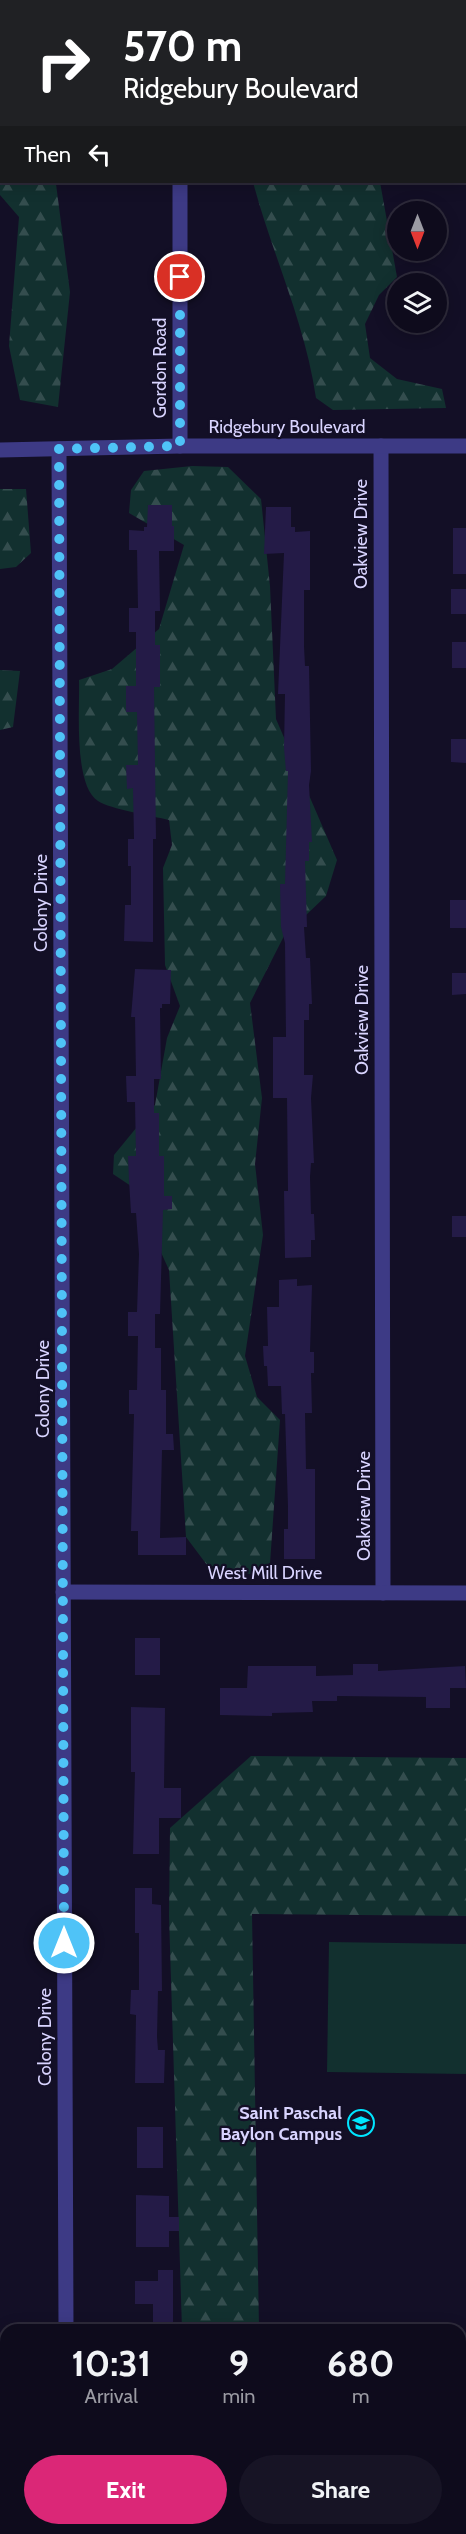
<!DOCTYPE html>
<html lang="en">
<head>
<meta charset="utf-8">
<style>
  :root { --surface:#0e0b1c; --page:#171425; --text:#f1f3f6; --muted:#9b9ba3; --line:#2e2b3b; --accent:#db2777 }
  body { margin:0; font-family:Cabin,sans-serif; background:var(--page); color:var(--text); height:100vh; display:flex; flex-direction:column; font-size:22px; white-space:nowrap }
  * { box-sizing:border-box; margin:0 }
  p { font-size:20px; color:var(--muted) }
  .icon { flex:none; width:33px; height:33px; fill:none; stroke:currentColor; stroke-width:2; stroke-linecap:round; stroke-linejoin:round }
  .map { position:relative; flex:1; overflow:hidden }
  .drawer { position:absolute; left:0px; top:2324px; width:466px; height:212px; display:flex; flex-direction:column; background:var(--surface); border-radius:18px 18px 0 0; box-shadow:0 3px 15px #0003,0 0 0 2px var(--line) }
  .drawer>* { flex:none }
  .guide { position:absolute; left:0px; top:0px; width:466px; height:183px; box-shadow:0 3px 15px #0003,0 0 0 2px var(--line); background:#202124; color:#fff; overflow:hidden }
  .needle { width:39px; rotate:180deg }
  .controls { position:absolute; left:387px; top:201px; display:grid; gap:12px }
  .controls a { display:grid; place-items:center; width:60px; height:60px; border-radius:50%; background:var(--surface); box-shadow:0 3px 15px #0003,0 0 0 2px var(--line); font-size:30px }
  .pin { position:absolute; display:grid; place-items:center; width:51px; height:51px; color:#fff; margin:-26px; border:3px solid #fff; border-radius:50%; box-shadow:0 2px 6px #0007 }
  .me { position:absolute; width:66px; margin:-33px; rotate:0deg; stroke-linejoin:round; filter:drop-shadow(0 0 4px #0008) }
  .turn { display:flex; align-items:center; gap:21px; height:126px; padding:0 24px; font-size:27px }
  .turn .icon { width:78px; height:78px; stroke-width:2.5 }
  .turn b { display:block; font-size:42px; line-height:51px }
  .then { display:flex; align-items:center; height:57px; padding:0 24px; background:#0003; gap:12px; font-size:22px }
  .eta { display:flex; justify-content:space-evenly; align-items:center; height:102px; text-align:center }
  .eta b { font-size:36px; font-weight:700; line-height:42px }
  .action { display:flex; gap:12px; margin-top:auto; padding:12px 24px }
  .action a { flex:1; height:69px; border-radius:36px; background:var(--accent); color:#fff; font-size:24px; font-weight:700; line-height:69px; text-align:center }
  .action a+a { background:var(--page); color:var(--text) }
  .map>svg:first-child { display:block }
</style>
</head>
<body>
<div class="map">
<svg width="466" height="2534" viewBox="0 0 466 2534">
  <defs>
    <pattern id="forest-firs" width="22" height="20" patternUnits="userSpaceOnUse" patternTransform="scale(1.5)"><rect width="22" height="20" fill="#12302f"/><path d="M5 1l3.5 6h-7zM16 11l3.5 6h-7z" fill="#344d4e"/></pattern>
  </defs>
  <rect width="100%" height="100%" fill="#130f26"/>
  <g fill="url(#forest-firs)">
    <path d="M 1,83 L 2,182 L 55,182 L 56,184 L 70,292 L 58,407 L 20,400 L 9,346 L 19,217 L 0,195 Z"/>
    <path d="M 253,182 L 380,182 L 397,277 L 379,295 L 365,324 L 370,358 L 397,379 L 442,389 L 446,408 L 333,410 L 316,398 C 305,322 272,254 253,182 Z"/>
    <path d="M 192,466 L 228,467 L 261,499 L 270,586 L 276,719 L 337,860 L 326,896 L 284,936 L 250,1003 L 262,1098 L 255,1164 L 263,1235 L 245,1356 L 257,1397 L 280,1420 L 269,1578 L 207,1565 L 186,1537 L 169,1270 L 131,1186 L 113,1174 L 114,1155 L 155,1105 L 167,1038 L 180,1006 L 165,965 L 163,868 L 172,845 L 169,820 C 153,816 110,809 98,801 C 73,785 80,707 79,680 L 112,669 L 159,629 L 184,545 L 129,513 L 131,490 L 144,471 Z"/>
    <path d="M 0,489 L 26,489 L 31,553 L 16,567 L 0,569 Z"/>
    <path d="M 0,670 L 20,671 L 13,727 L 0,730 Z"/>
    <path d="M 251,1756 L 466,1758 L 466,1916 L 252,1914 L 259,2329 L 182,2329 L 169,1916 L 170,1828 Z"/>
  </g>
  <path fill="#12302f" d="M 329,1942 L 466,1944 L 466,2074 L 327,2072 Z"/>
  <g fill="#241b47">
    <path d="M 148,505 L 172,505 L 172,526 L 174,526 L 174,551 L 159,551 L 160,611 L 155,611 L 155,645 L 160,645 L 160,687 L 154,687 L 156,839 L 153,839 L 153,942 L 124,941 L 125,905 L 131,905 L 131,866 L 128,866 L 128,839 L 134,839 L 133,788 L 127,789 L 126,765 L 138,765 L 137,712 L 126,712 L 126,686 L 136,686 L 136,632 L 129,632 L 129,608 L 138,608 L 137,550 L 129,550 L 129,530 L 144,531 L 144,527 L 147,527 Z"/>
    <path d="M 266,507 L 291,507 L 291,527 L 295,527 L 295,532 L 310,531 L 310,590 L 304,590 L 304,646 L 305,666 L 309,666 L 311,771 L 309,785 L 312,842 L 309,842 L 309,861 L 305,861 L 307,927 L 304,927 L 306,958 L 310,958 L 312,1004 L 309,1004 L 309,1020 L 304,1020 L 304,1075 L 313,1075 L 311,1098 L 314,1163 L 311,1163 L 310,1177 L 311,1214 L 314,1214 L 315,1240 L 311,1240 L 311,1257 L 285,1258 L 284,1191 L 288,1191 L 287,1098 L 273,1098 L 273,1037 L 286,1037 L 285,943 L 281,927 L 280,884 L 285,884 L 288,771 L 286,771 L 284,748 L 285,694 L 278,694 L 284,553 L 264,554 Z"/>
    <rect x="453" y="528" width="13" height="46"/>
    <rect x="451" y="589" width="15" height="25"/>
    <rect x="452" y="642" width="14" height="26"/>
    <path d="M 451,739 L 466,739 L 466,763 L 451,762 Z"/>
    <rect x="450" y="900" width="16" height="28"/>
    <path d="M 135,969 L 171,970 L 170,1004 L 162,1004 L 162,1008 L 160,1008 L 161,1079 L 154,1079 L 154,1113 L 159,1113 L 159,1156 L 164,1156 L 164,1196 L 172,1196 L 172,1209 L 163,1210 L 160,1314 L 155,1314 L 155,1348 L 161,1348 L 161,1390 L 166,1390 L 166,1434 L 173,1434 L 174,1450 L 162,1450 L 160,1538 L 186,1537 L 186,1555 L 138,1555 L 138,1531 L 131,1531 L 134,1414 L 129,1414 L 129,1390 L 137,1390 L 138,1336 L 128,1336 L 128,1312 L 137,1312 L 139,1254 L 136,1213 L 131,1213 L 129,1180 L 128,1156 L 136,1156 L 135,1102 L 127,1102 L 126,1076 L 136,1076 L 135,1017 L 131,1017 Z"/>
    <path d="M 452,973 L 466,973 L 466,994 L 452,995 Z"/>
    <rect x="452" y="1216" width="14" height="21"/>
    <path d="M 297,1279 L 297,1286 L 312,1285 L 310,1352 L 314,1352 L 314,1373 L 311,1373 L 312,1413 L 305,1413 L 306,1469 L 315,1469 L 315,1559 L 284,1559 L 284,1529 L 288,1529 L 288,1507 L 285,1414 L 282,1414 L 281,1386 L 268,1386 L 267,1366 L 264,1366 L 263,1346 L 268,1346 L 267,1307 L 279,1307 L 279,1280 Z"/>
    <rect x="135" y="1638" width="25" height="37"/>
    <path d="M 353,1664 L 378,1664 L 378,1671 L 465,1666 L 466,1688 L 450,1688 L 450,1708 L 426,1708 L 426,1697 L 337,1696 L 337,1701 L 312,1701 L 313,1712 L 272,1713 L 272,1716 L 220,1715 L 220,1688 L 247,1688 L 248,1666 L 316,1666 L 316,1676 L 353,1675 Z"/>
    <path d="M 131,1707 L 165,1708 L 164,1788 L 181,1788 L 181,1818 L 159,1818 L 159,1854 L 133,1854 L 135,1772 L 131,1772 Z"/>
    <path d="M 135,1888 L 152,1888 L 152,1904 L 161,1905 L 162,1991 L 158,1991 L 157,2037 L 158,2050 L 165,2050 L 164,2083 L 135,2083 L 136,2015 L 130,2014 L 131,1990 L 139,1990 L 139,1933 L 135,1933 Z"/>
    <rect x="137" y="2127" width="26" height="41"/>
    <path d="M 136,2195 L 169,2196 L 169,2217 L 179,2217 L 179,2231 L 169,2231 L 169,2247 L 136,2247 Z"/>
    <path d="M 158,2270 L 173,2270 L 173,2330 L 153,2330 L 153,2304 L 135,2304 L 135,2281 L 158,2281 Z"/>
  </g>
  <g fill="none" stroke-linecap="round" stroke-linejoin="round">
    <path stroke="#2fb8b0" stroke-width="3" stroke-dasharray="3 4.5" stroke-linecap="butt" d="M 428,2534 L 428,2529"/>
    <g stroke="#3d3a85" stroke-width="10">
      <path d="M 460,2345 L 466,2345"/>
      <path d="M 67,2533 L 138,2534"/>
      <path d="M 246,2534 L 250,2529"/>
    </g>
    <g stroke="#3d3a85" stroke-width="15">
      <path d="M 179,0 L 179,2"/>
      <path d="M 180,182 L 180,446"/>
      <path d="M 381,446 L 383,1593"/>
      <path d="M 59,449 L 66,2330"/>
      <path d="M 63,1592 L 466,1593"/>
      <path d="M 0,2422 L 6,2422"/>
      <path d="M 67,2529 L 67,2534"/>
    </g>
    <path stroke="#3d3a85" stroke-width="15" d="M 0,450 L 180,446 L 466,446"/>
  </g>
  <g fill="none" stroke-linecap="round" stroke-linejoin="round">
    <path stroke="#4fc3f7" stroke-width="10" stroke-dasharray="0 18" d="M 64,1943 L 59,449 L 180,446 L 180,277"/>
  </g>
  <defs>
    <symbol id="school-ring" viewBox="-11 -11 22 22"><circle r="9.5" fill="#130f26" stroke="#00e5ff" stroke-width="1.5"/><path d="M0-5L7-2L0 1L-7-2ZM-4 1L0 2.5L4 1V4Q0 6-4 4Z" fill="#00e5ff"/></symbol>
  </defs>
  <g fill-rule="evenodd">
    <use href="#school-ring" x="346" y="2108" width="30" height="30"/>
  </g>
  <g text-anchor="middle" stroke-width="4.5" stroke-linejoin="round" paint-order="stroke">
    <g font-size="18" fill="#d9d4ff" stroke="#130f26">
      <text transform="translate(160 368) rotate(-90)" y="6">Gordon Road</text>
      <text x="287" y="433">Ridgebury Boulevard</text>
      <text transform="translate(361 534) rotate(-90)" y="6">Oakview Drive</text>
      <text transform="translate(41 903) rotate(-90)" y="6">Colony Drive</text>
      <text transform="translate(362 1020) rotate(-90)" y="6">Oakview Drive</text>
      <text transform="translate(43 1389) rotate(-90)" y="6">Colony Drive</text>
      <text transform="translate(364 1506) rotate(-90)" y="6">Oakview Drive</text>
      <text x="265" y="1579">West Mill Drive</text>
      <text transform="translate(45 2037) rotate(-90)" y="6">Colony Drive</text>
    </g>
    <g font-size="18" font-weight="bold" fill="#d9d4ff" stroke="#130f26" text-anchor="end">
      <text x="342" y="2119">Saint Paschal<tspan x="342" dy="21">Baylon Campus</tspan></text>
    </g>
  </g>
</svg>
<div class="controls">
<a><svg class="needle" viewBox="-14 -14 28 28"><path d="M0-13l5 13h-10z" fill="#e53935"/><path d="M0 13l5-13h-10z" fill="#9b9ba3"/></svg></a>
<a><svg class="icon" aria-label="layers" viewBox="0 0 24 24"><path d="M12 4l9 5-9 5-9-5zM3 14l9 5 9-5"/></svg></a>
</div>
<div class="pin" style="left:180px;top:277px;background:#d93025"><svg class="icon" aria-label="arrive" viewBox="0 0 24 24"><path d="M6 21V4h12l-3 4 3 4H6"/></svg></div>
<svg class="me" style="left:64px;top:1943px" viewBox="-20 -20 40 40"><circle r="17" fill="#4fc3f7" stroke="#fff" stroke-width="3"/><path d="M0-11L8 9 0 5-8 9z" fill="#fff"/></svg>
<div class="guide">
<div class="turn"><svg class="icon" aria-label="right" viewBox="0 0 24 24"><path d="M7 20v-9h11M14 6l5 5-5 5"/></svg><div><b>570 m</b>Ridgebury Boulevard</div></div>
<div class="then">Then<svg class="icon" aria-label="left" viewBox="0 0 24 24"><path d="M17 20v-9H6M10 6l-5 5 5 5"/></svg></div>
</div>
<section class="drawer">
<div class="eta">
<div><b>10:31</b><p>Arrival</p></div>
<div><b>9</b><p>min</p></div>
<div><b>680</b><p>m</p></div>
</div>
<div class="action"><a>Exit</a><a>Share</a></div>
</section>
</div>
</body>
</html>
